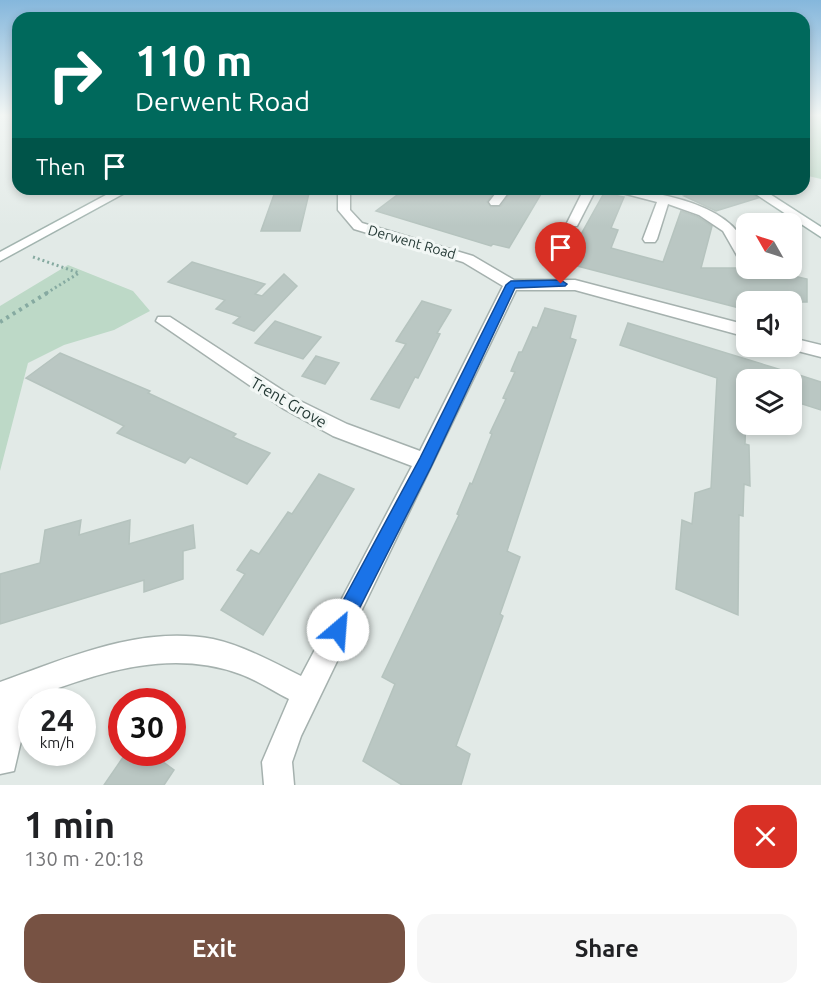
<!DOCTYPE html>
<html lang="en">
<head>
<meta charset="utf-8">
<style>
  :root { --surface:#fff; --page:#f6f6f6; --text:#202124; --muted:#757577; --accent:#775243 }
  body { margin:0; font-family:Ubuntu,sans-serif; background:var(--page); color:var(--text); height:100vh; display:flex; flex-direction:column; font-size:22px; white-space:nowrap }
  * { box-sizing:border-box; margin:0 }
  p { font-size:20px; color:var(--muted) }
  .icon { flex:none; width:33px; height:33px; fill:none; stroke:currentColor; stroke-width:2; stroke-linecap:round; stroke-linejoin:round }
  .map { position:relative; height:785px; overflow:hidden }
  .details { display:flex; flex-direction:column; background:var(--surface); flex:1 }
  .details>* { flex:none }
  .hud { position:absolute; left:12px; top:12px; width:798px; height:183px; border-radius:18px; box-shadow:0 3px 9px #0003; background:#00695c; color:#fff; overflow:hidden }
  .needle { width:39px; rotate:309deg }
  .controls { position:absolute; left:736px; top:213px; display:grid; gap:12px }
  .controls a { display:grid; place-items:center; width:66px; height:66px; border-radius:12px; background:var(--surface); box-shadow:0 3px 9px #0003; font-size:30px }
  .speed { position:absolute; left:18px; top:688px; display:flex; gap:12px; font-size:30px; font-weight:700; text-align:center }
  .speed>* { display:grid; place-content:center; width:78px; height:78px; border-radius:50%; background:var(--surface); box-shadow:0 3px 9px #0003; line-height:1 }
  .speed small { font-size:15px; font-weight:400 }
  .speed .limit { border:9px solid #d22; background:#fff; color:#111 }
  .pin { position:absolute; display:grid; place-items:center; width:51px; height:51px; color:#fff; margin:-62px -26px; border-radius:50% 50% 50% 0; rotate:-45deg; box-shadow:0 0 6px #0007 }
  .pin .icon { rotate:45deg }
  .me { position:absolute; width:66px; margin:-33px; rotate:27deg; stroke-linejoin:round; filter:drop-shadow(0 0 4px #0008) }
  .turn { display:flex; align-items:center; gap:21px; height:126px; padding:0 24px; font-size:27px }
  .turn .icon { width:78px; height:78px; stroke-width:2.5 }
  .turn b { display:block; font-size:42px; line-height:51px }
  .then { display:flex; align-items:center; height:57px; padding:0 24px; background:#0003; gap:12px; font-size:22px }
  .round { display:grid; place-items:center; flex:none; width:63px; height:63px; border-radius:18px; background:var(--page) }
  .headline { display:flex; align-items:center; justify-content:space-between; height:102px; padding:0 24px }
  h1 { font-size:36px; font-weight:600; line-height:45px }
  .primary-button { display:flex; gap:12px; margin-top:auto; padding:12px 24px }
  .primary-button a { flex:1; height:69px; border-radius:18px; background:var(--accent); color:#fff; font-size:24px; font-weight:600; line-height:69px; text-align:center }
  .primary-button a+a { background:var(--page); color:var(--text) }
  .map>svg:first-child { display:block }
</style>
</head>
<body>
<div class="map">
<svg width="821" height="785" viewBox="0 0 821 785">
  <rect width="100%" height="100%" fill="#e2eae7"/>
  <g fill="#bdd9c7">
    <path d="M 804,116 L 821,116 L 821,179 L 804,175 Z"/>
    <path d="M 68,265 L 133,291 L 150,311 L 114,330 L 64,345 L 28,363 L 0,471 L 0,306 Z"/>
  </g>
  <g fill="#bac7c3" stroke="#b5c3be" stroke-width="1.5">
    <path d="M 276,189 L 310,189 L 300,231 L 261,231 Z"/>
    <path d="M 405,189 L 496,189 L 487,202 L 491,207 L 501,206 L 513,189 L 544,189 L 509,248 L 493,244 L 491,246 L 376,211 Z"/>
    <path d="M 709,189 L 746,189 L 758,198 L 716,211 L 684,196 Z"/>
    <path d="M 604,193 L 624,197 L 611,228 L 618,230 L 611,248 L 663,262 L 681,211 L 698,217 L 712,226 L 701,268 L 795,268 L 794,276 L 807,279 L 807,302 L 747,302 L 747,310 L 554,260 L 564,242 L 575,245 Z"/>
    <path d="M 192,262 L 265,284 L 255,294 L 262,296 L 284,274 L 297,286 L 254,331 L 233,323 L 240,317 L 216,309 L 225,300 L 168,282 Z"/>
    <path d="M 422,301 L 451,310 L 437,333 L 440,334 L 418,378 L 415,377 L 399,408 L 371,399 L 406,344 L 396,341 Z"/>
    <path d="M 545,308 L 576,316 L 570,338 L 576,340 L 507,551 L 520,557 L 500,614 L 503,616 L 456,746 L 470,754 L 461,785 L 402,785 L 363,761 L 395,684 L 382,677 L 459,515 L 457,514 L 470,483 L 472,484 L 492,434 L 490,433 L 506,399 L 503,398 L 515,372 L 511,371 L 519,352 L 522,352 L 533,327 L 537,328 Z"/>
    <path d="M 275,321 L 321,337 L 303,359 L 255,343 Z"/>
    <path d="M 628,323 L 795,374 L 794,380 L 747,380 L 745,444 L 749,445 L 750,486 L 744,484 L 743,516 L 739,515 L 738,615 L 676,589 L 682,520 L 692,524 L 695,493 L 711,488 L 717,378 L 620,345 Z"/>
    <path d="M 60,353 L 150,391 L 148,393 L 236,434 L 233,437 L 270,453 L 247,484 L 190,457 L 185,463 L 117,433 L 124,426 L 26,378 Z"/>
    <path d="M 316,356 L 339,363 L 325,384 L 302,376 Z"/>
    <path d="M 796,374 L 821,382 L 821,410 L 796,402 Z"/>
    <path d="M 319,474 L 354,489 L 263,635 L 221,610 L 245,574 L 237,570 L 251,550 L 259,554 L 288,512 L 292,514 Z"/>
    <path d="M 81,520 L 79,535 L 130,520 L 129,544 L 193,525 L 195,548 L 183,551 L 183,579 L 144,592 L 144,580 L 0,624 L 0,574 L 40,563 L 45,530 Z"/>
    <path d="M 126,753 L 151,753 L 174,770 L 164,785 L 104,785 Z"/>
  </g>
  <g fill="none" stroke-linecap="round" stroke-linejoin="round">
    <defs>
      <g id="street">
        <path d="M 338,189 L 350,189 L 350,210 L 362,223 L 473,256 L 514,280 L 575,280 L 747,325 L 747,337 L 575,290 L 516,290 L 301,736 L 292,762 L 294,785 L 264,785 L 262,762 L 289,699 C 273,691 257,680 240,674 C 169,648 98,673 31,698 L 14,771 L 0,774 L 0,682 C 67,658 140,625 213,639 C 244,646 273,662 301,676 L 412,466 L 333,436 L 284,409 L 156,321 L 158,317 L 170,317 L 296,399 L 347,424 L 420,451 L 503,286 L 463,262 L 354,229 L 338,210 Z"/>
        <path d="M 499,189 L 511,189 L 499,205 L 491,205 L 489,202 Z"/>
        <path d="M 584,189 L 596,189 L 577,226 L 569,226 L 567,223 Z"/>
        <path d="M 607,189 C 649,189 747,204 747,259 L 739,259 L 723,231 L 699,215 L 668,204 L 657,239 L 655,242 L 645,242 L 643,239 L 657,202 Z"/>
        <path d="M 792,338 L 821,345 L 821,357 L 786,348 L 792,346 Z"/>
      </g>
      <g id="secondary">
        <path d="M 117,189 L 132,189 L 0,261 L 0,252 Z"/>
        <path d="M 748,189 L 762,189 L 821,227 L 821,237 Z"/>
      </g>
    </defs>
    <use href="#street" stroke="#a5b1ae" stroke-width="3"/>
    <use href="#secondary" stroke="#a2b4af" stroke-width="3"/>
    <g stroke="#86aaa1" stroke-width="3" stroke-dasharray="2 3" stroke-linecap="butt">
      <path d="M 747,224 L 763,215"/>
      <path d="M 33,257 L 79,273 L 45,294"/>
    </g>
    <path stroke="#86aaa1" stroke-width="4" stroke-dasharray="3 4.5" stroke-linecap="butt" d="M 0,322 L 47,293"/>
    <use href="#street" fill="#fff" fill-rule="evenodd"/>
    <use href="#secondary" fill="#fff" fill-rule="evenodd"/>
  </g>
  <linearGradient id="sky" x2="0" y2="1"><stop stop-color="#85b7dc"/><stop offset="0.51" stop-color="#f2f6f4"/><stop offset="1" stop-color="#f2f6f4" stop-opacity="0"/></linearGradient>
  <rect width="821" height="226" fill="url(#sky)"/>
  <path fill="#1a73e8" stroke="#114b97" stroke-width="1.5" d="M 561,280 L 567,284 L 565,286 L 515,288 L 431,467 L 345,637 L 338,640 L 331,637 L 329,630 L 331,623 L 420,458 L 506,285 L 511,281 Z"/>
  <g text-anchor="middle" stroke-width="6" stroke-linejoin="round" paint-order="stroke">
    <g font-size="14" fill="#243935" stroke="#f2f7f5">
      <text transform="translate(412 242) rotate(16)" y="5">Derwent Road</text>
    </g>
    <g font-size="16" fill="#243935" stroke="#f2f7f5">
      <text transform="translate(289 402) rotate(30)" y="6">Trent Grove</text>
    </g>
  </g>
</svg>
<div class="controls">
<a><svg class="needle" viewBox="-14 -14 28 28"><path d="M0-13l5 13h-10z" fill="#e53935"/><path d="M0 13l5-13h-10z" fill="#757577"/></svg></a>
<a><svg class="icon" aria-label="sound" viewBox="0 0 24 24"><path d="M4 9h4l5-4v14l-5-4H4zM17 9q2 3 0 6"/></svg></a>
<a><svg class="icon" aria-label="layers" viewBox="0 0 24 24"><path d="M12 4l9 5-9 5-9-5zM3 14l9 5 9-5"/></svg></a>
</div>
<div class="speed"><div>24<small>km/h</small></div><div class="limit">30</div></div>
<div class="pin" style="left:561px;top:284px;background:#d93025"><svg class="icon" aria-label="arrive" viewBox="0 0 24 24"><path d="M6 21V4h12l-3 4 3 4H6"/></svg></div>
<svg class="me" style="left:338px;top:630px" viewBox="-20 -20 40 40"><circle r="19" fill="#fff"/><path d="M0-13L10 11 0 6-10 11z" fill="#1a73e8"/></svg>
<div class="hud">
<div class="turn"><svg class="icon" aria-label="right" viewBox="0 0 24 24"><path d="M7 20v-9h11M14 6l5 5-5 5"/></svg><div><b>110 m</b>Derwent Road</div></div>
<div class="then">Then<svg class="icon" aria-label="arrive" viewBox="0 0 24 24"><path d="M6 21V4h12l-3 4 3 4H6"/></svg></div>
</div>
</div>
<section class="details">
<div class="headline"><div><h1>1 min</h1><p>130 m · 20:18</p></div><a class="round" style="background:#d93025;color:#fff"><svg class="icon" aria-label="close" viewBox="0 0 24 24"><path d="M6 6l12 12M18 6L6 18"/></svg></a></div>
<div class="primary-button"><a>Exit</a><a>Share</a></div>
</section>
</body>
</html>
